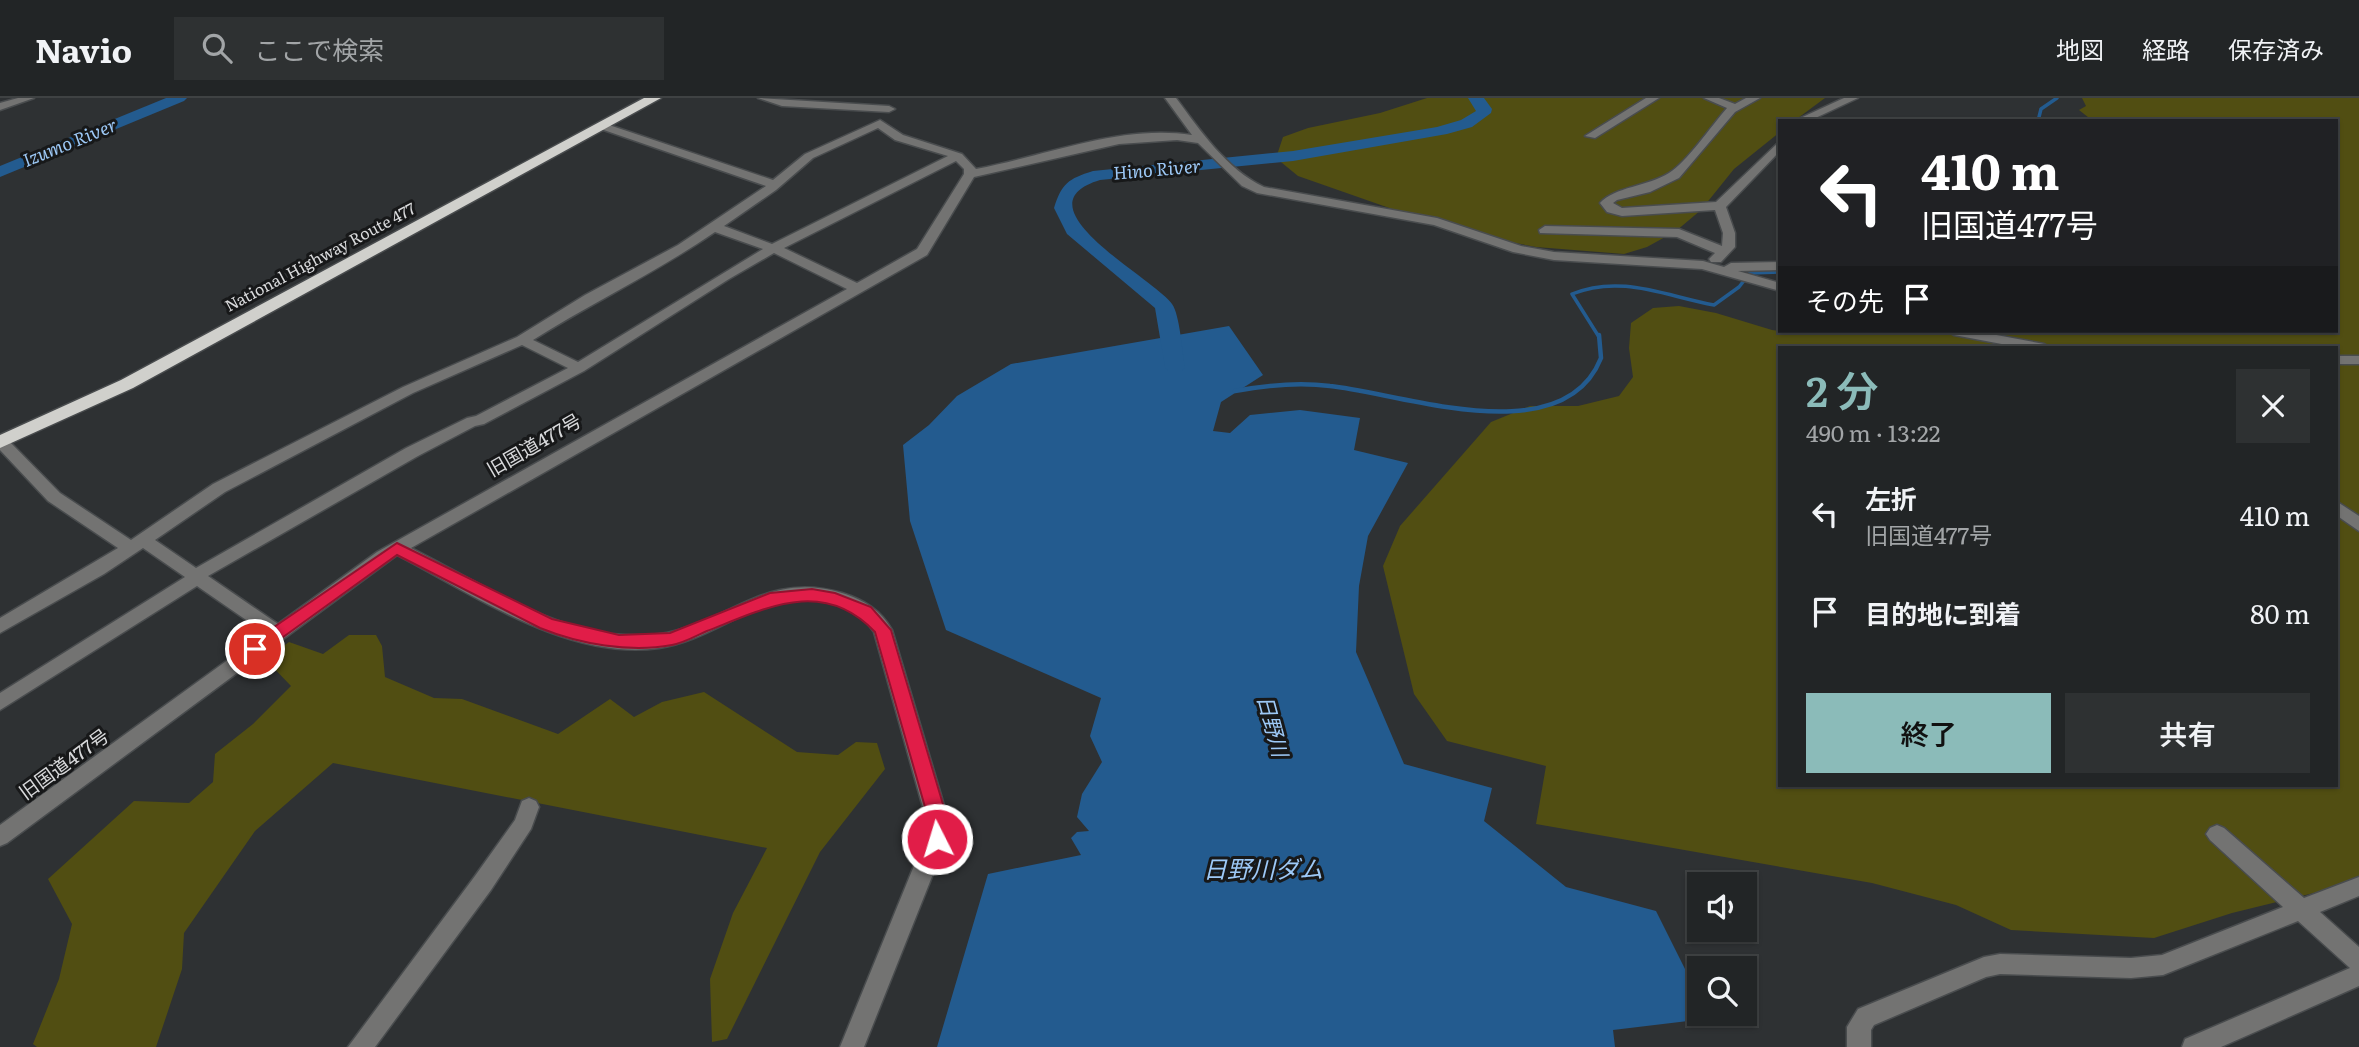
<!DOCTYPE html>
<html lang="ja">
<head>
<meta charset="utf-8">
<style>
  :root { --surface:#222526; --page:#2e3132; --text:#f1f3f6; --muted:#a2a5a7; --line:#3f4243; --accent:#8bbbb9 }
  body { margin:0; font-family:Literata,"Noto Sans JP",serif; background:var(--page); color:var(--text); height:100vh; display:flex; flex-direction:column; font-size:26px; white-space:nowrap }
  * { box-sizing:border-box; margin:0 }
  p { font-size:23px; color:var(--muted) }
  .icon { flex:none; width:38px; height:38px; fill:none; stroke:currentColor; stroke-width:2; stroke-linecap:round; stroke-linejoin:round }
  .map { position:relative; flex:1; overflow:hidden }
  .drawer { position:absolute; left:1778px; top:248px; width:560px; height:441px; display:flex; flex-direction:column; background:var(--surface); border-radius:0px; box-shadow:0 2px 5px #0004,0 0 0 2px var(--line) }
  .drawer>* { flex:none }
  .guide { position:absolute; left:1778px; top:21px; width:560px; height:214px; border-radius:0px; box-shadow:0 2px 5px #0004,0 0 0 2px var(--line); background:#202124; color:#fff; overflow:hidden }
  .buttons { position:absolute; left:1687px; top:774px; display:grid; gap:14px }
  .buttons a { display:grid; place-items:center; width:70px; height:70px; border-radius:0px; background:var(--surface); box-shadow:0 2px 5px #0004,0 0 0 2px var(--line); font-size:35px }
  .pin { position:absolute; display:grid; place-items:center; width:60px; height:60px; color:#fff; margin:-30px; border:4px solid #fff; border-radius:50%; box-shadow:0 2px 7px #0007 }
  .me { position:absolute; width:77px; margin:-38px; rotate:355deg; stroke-linejoin:round; filter:drop-shadow(0 0 5px #0008) }
  .turn { display:flex; align-items:center; gap:24px; height:147px; padding:0 28px; font-size:32px }
  .turn .icon { width:91px; height:91px; stroke-width:2.5 }
  .turn b { display:block; font-size:49px; line-height:60px }
  .then { display:flex; align-items:center; height:66px; padding:0 28px; background:#0003; gap:14px; font-size:26px }
  .round { display:grid; place-items:center; flex:none; width:74px; height:74px; border-radius:0px; background:var(--page) }
  .headline { display:flex; align-items:center; justify-content:space-between; height:119px; padding:0 28px }
  h1 { font-size:42px; font-weight:600; line-height:52px; color:var(--accent) }
  .button { display:flex; gap:14px; margin-top:auto; padding:14px 28px }
  .button a { flex:1; height:80px; border-radius:0px; background:var(--accent); color:#111; font-size:28px; font-weight:600; line-height:80px; text-align:center }
  .button a+a { background:var(--page); color:var(--text) }
  ul { padding:0; list-style:none }
  li { display:flex; align-items:center; gap:21px; height:98px; padding:0 28px }
  li div { flex:1 }
  li b { display:block; font-size:26px }
  li em { font-style:normal }
  header { display:flex; align-items:center; gap:42px; box-sizing:border-box; height:98px; padding:0 35px; background:var(--surface); border-bottom:2px solid var(--line) }
  header strong { font-size:33px }
  nav { display:flex; gap:38px; margin-inline-start:auto; font-size:24px }
  .search { width:490px; height:63px; background:var(--page); display:flex; align-items:center; gap:18px; box-sizing:border-box; padding:0 24px; border-radius:0px; color:var(--muted); font-size:26px }
  .map>svg:first-child { display:block }
</style>
</head>
<body>
<header>
<strong>Navio</strong>
<div class="search"><svg class="icon" aria-label="search" viewBox="0 0 24 24"><circle cx="10" cy="10" r="6"/><path d="M15 15l6 6"/></svg>ここで検索</div>
<nav><a>地図</a><a>経路</a><a>保存済み</a></nav>
</header>
<div class="map">
<svg width="2359" height="949" viewBox="0 0 2359 949">
  <rect width="100%" height="100%" fill="#2e3133"/>
  <g fill="#514e12" fill-rule="evenodd">
    <path d="M 1427,0 L 1825,0 L 1794,23 L 1780,23 L 1780,34 L 1734,71 L 1701,112 L 1676,133 L 1647,149 L 1624,156 L 1536,149 L 1455,133 L 1298,78 L 1276,60 L 1283,39 L 1308,30 L 1380,15 Z"/>
    <path d="M 2082,0 L 2359,0 L 2359,784 L 2232,815 L 2154,840 L 2011,832 L 1956,807 L 1872,785 L 1536,726 L 1546,668 L 1447,643 L 1414,596 L 1383,468 L 1400,428 L 1491,324 L 1530,308 L 1578,308 L 1619,298 L 1633,279 L 1629,250 L 1631,225 L 1653,210 L 1679,208 L 1716,215 L 1772,232 L 1796,235 L 1839,233 L 2336,233 L 2336,23 L 2093,23 L 2079,12 L 2086,8 ZM 1780,250 L 2336,250 L 2336,688 L 1780,688 Z"/>
    <path d="M 349,537 L 376,537 L 382,548 L 385,579 L 434,600 L 462,601 L 558,636 L 610,601 L 634,619 L 662,604 L 704,594 L 797,654 L 838,657 L 856,644 L 877,645 L 885,671 L 820,754 L 727,941 L 712,944 L 710,881 L 733,815 L 767,750 L 333,665 L 255,733 L 184,835 L 182,871 L 156,949 L 37,949 L 33,946 L 59,881 L 72,826 L 48,781 L 134,703 L 189,705 L 213,684 L 215,656 L 253,626 L 291,588 L 265,561 L 289,544 L 323,556 Z"/>
  </g>
  <path fill="#235b8f" d="M 1229,228 L 1263,277 L 1221,304 L 1213,333 L 1230,335 L 1250,317 L 1300,312 L 1360,320 L 1354,352 L 1408,365 L 1368,438 L 1359,488 L 1356,554 L 1404,666 L 1492,690 L 1484,723 L 1566,789 L 1656,813 L 1687,875 L 1688,923 L 1613,932 L 1615,949 L 937,949 L 988,776 L 1081,757 L 1071,740 L 1077,734 L 1089,733 L 1077,719 L 1082,696 L 1102,664 L 1090,638 L 1101,600 L 946,532 L 910,423 L 903,347 L 929,327 L 957,298 L 1011,266 Z"/>
  <g fill="none" stroke-linecap="round" stroke-linejoin="round">
    <g stroke="#235b8f" stroke-width="3.5">
      <path d="M 2038,23 L 2041,11 L 2057,0"/>
      <path d="M 1599,239 L 1572,196 C 1621,176 1665,198 1714,207 L 1739,189 L 1750,175 L 1780,174"/>
    </g>
    <path stroke="#235b8f" stroke-width="4.5" d="M 1235,293 C 1267,287 1298,284 1330,288 C 1401,295 1563,356 1601,260 L 1599,237"/>
    <g fill="#235b8f" fill-rule="evenodd">
      <path d="M 166,0 L 187,0 L 184,3 L 0,79 L 0,68 Z"/>
      <path d="M 1468,0 L 1484,0 L 1492,11 L 1491,15 L 1472,29 L 1447,36 L 1293,63 L 1100,82 C 1014,108 1154,180 1172,206 C 1180,217 1182,254 1185,269 L 1182,273 L 1168,273 L 1165,269 L 1155,210 L 1067,136 L 1054,110 C 1062,85 1068,81 1093,73 L 1293,53 L 1437,29 L 1461,22 L 1476,13 Z"/>
    </g>
    <defs>
      <g id="minor">
        <path d="M 18,0 L 34,0 L 0,12 L 0,5 Z"/>
        <path d="M 758,0 L 889,8 L 895,11 L 889,14 L 782,8 Z"/>
        <path d="M 1165,0 L 1176,0 C 1200,32 1227,72 1264,89 L 1437,120 L 1521,148 L 1554,154 L 1703,163 L 1724,169 L 1731,165 L 1780,164 L 1780,172 L 1738,173 L 1780,185 L 1780,193 L 1702,171 L 1554,162 L 1513,154 L 1434,127 L 1257,95 L 1242,88 L 1198,45 L 1177,42 L 1119,46 L 974,79 L 927,157 L 411,450 C 471,480 544,528 611,536 C 632,538 654,539 675,533 C 736,517 771,474 842,495 C 864,502 881,512 892,532 L 951,731 L 864,949 L 840,949 L 929,731 L 874,534 C 852,501 803,496 768,507 C 730,520 699,544 659,550 C 568,563 475,497 397,457 L 7,745 L 0,748 L 0,727 L 265,535 L 197,488 L 0,612 L 0,595 L 185,479 L 143,450 L 104,476 L 0,535 L 0,520 L 118,450 L 48,403 L 0,352 L 0,339 L 7,341 L 60,395 L 131,442 L 213,386 L 403,289 L 517,239 L 585,197 L 678,147 L 766,88 L 598,30 L 598,26 L 606,26 L 773,82 L 805,56 L 880,22 L 903,37 L 962,56 L 976,71 C 1046,58 1120,26 1192,37 ZM 878,30 L 895,42 L 948,58 L 772,146 L 724,128 L 776,92 L 813,60 ZM 956,63 L 964,71 L 964,76 L 917,151 L 857,185 L 784,150 ZM 715,134 L 763,151 L 578,264 L 533,242 C 593,204 657,174 715,134 ZM 774,155 L 847,191 L 377,454 L 278,526 L 208,478 L 418,358 L 475,328 L 484,326 L 584,273 L 729,181 ZM 522,247 L 568,270 L 476,318 L 467,320 L 406,350 L 196,470 L 155,442 L 225,394 L 413,295 Z"/>
        <path d="M 1646,0 L 1659,0 L 1595,40 L 1585,38 Z"/>
        <path d="M 1704,0 L 1719,0 L 1735,6 L 1746,0 L 1760,0 L 1735,14 L 1679,80 L 1650,94 L 1617,102 L 1613,105 L 1622,110 L 1716,104 L 1780,43 L 1780,53 L 1726,109 L 1735,135 L 1735,149 L 1721,164 L 1711,164 L 1709,161 L 1715,155 L 1677,139 L 1540,135 L 1539,132 L 1545,128 L 1679,131 L 1722,148 L 1723,135 L 1715,112 L 1622,118 L 1607,114 L 1600,105 C 1614,89 1649,88 1669,75 C 1686,65 1712,27 1727,10 Z"/>
        <path d="M 1844,0 L 1858,0 L 1809,23 L 1794,23 Z"/>
        <path d="M 1947,233 L 1975,233 L 2044,246 L 2051,250 L 2023,250 L 1954,237 Z"/>
        <rect x="2336" y="258" width="23" height="8"/>
        <path d="M 2336,403 L 2359,418 L 2359,433 L 2336,417 Z"/>
        <path d="M 529,700 L 536,703 L 539,709 L 531,731 L 491,792 L 375,949 L 348,949 L 475,778 L 515,722 L 522,703 Z"/>
        <path d="M 2217,727 L 2224,730 L 2304,800 L 2359,779 L 2359,798 L 2320,814 L 2359,849 L 2359,888 L 2221,949 L 2182,949 L 2185,941 L 2350,870 L 2298,823 L 2163,877 L 2131,880 L 2000,876 L 1986,879 L 1874,927 L 1871,932 L 1871,949 L 1847,949 L 1847,929 L 1858,911 L 1984,859 L 2000,856 L 2131,860 L 2162,857 L 2283,809 L 2210,742 L 2206,736 L 2210,730 Z"/>
      </g>
      <path id="highway" d="M 644,0 L 661,0 L 133,290 L 0,350 L 0,337 L 121,282 Z"/>
    </defs>
    <use href="#minor" stroke="#494c4e" stroke-width="3"/>
    <use href="#highway" stroke="#494c4e" stroke-width="3"/>
    <use href="#minor" fill="#737372" fill-rule="evenodd"/>
    <use href="#highway" fill="#d0d0cc" fill-rule="evenodd"/>
  </g>
  <path fill="#e11d48" stroke="#92132f" stroke-width="2" d="M 397,445 L 552,521 L 619,537 L 670,535 L 770,495 L 812,491 L 835,495 L 871,509 L 891,532 L 948,723 L 944,746 L 937,749 L 930,746 L 927,741 L 929,723 L 875,534 C 823,479 766,510 707,533 C 696,538 684,545 672,547 C 630,555 579,546 540,530 L 397,457 L 261,555 L 249,555 L 247,551 L 249,546 Z"/>
  <g text-anchor="middle" stroke-width="6" stroke-linejoin="round" paint-order="stroke">
    <g font-size="16" fill="#d8d9db" stroke="#171819">
      <text transform="translate(320 159) rotate(-28)" y="6">National Highway Route 477</text>
    </g>
    <g font-size="18" font-style="italic" fill="#9dc9f7" stroke="#171819">
      <text transform="translate(70 45) rotate(-22)" y="6">Izumo River</text>
      <text transform="translate(1157 72) rotate(-5)" y="6">Hino River</text>
    </g>
    <g font-size="19" fill="#d8d9db" stroke="#171819">
      <text transform="translate(534 347) rotate(-30)" y="7">旧国道477号</text>
      <text transform="translate(64 666) rotate(-36)" y="7">旧国道477号</text>
    </g>
    <g font-size="21" font-style="italic" fill="#9dc9f7" stroke="#171819">
      <text transform="translate(1272 628) rotate(75)" y="7">日野川</text>
    </g>
    <g font-size="24" font-style="italic" fill="#9dc9f7" stroke="#171819">
      <text x="1263" y="780">日野川ダム</text>
    </g>
  </g>
</svg>
<div class="buttons">
<a><svg class="icon" aria-label="sound" viewBox="0 0 24 24"><path d="M4 9h4l5-4v14l-5-4H4zM17 9q2 3 0 6"/></svg></a>
<a><svg class="icon" aria-label="search" viewBox="0 0 24 24"><circle cx="10" cy="10" r="6"/><path d="M15 15l6 6"/></svg></a>
</div>
<div class="pin" style="left:255px;top:551px;background:#d93025"><svg class="icon" aria-label="arrive" viewBox="0 0 24 24"><path d="M6 21V4h12l-3 4 3 4H6"/></svg></div>
<svg class="me" style="left:937px;top:741px" viewBox="-20 -20 40 40"><circle r="17" fill="#e11d48" stroke="#fff" stroke-width="3"/><path d="M0-11L8 9 0 5-8 9z" fill="#fff"/></svg>
<div class="guide">
<div class="turn"><svg class="icon" aria-label="left" viewBox="0 0 24 24"><path d="M17 20v-9H6M10 6l-5 5 5 5"/></svg><div><b>410 m</b>旧国道477号</div></div>
<div class="then">その先<svg class="icon" aria-label="arrive" viewBox="0 0 24 24"><path d="M6 21V4h12l-3 4 3 4H6"/></svg></div>
</div>
<section class="drawer">
<div class="headline"><div><h1>2 分</h1><p>490 m · 13:22</p></div><a class="round"><svg class="icon" aria-label="close" viewBox="0 0 24 24"><path d="M6 6l12 12M18 6L6 18"/></svg></a></div>
<ul>
<li><svg class="icon" aria-label="left" viewBox="0 0 24 24"><path d="M17 20v-9H6M10 6l-5 5 5 5"/></svg><div><b>左折</b><p>旧国道477号</p></div><em>410 m</em></li>
<li><svg class="icon" aria-label="arrive" viewBox="0 0 24 24"><path d="M6 21V4h12l-3 4 3 4H6"/></svg><div><b>目的地に到着</b></div><em>80 m</em></li>
</ul>
<div class="button"><a>終了</a><a>共有</a></div>
</section>
</div>
</body>
</html>
